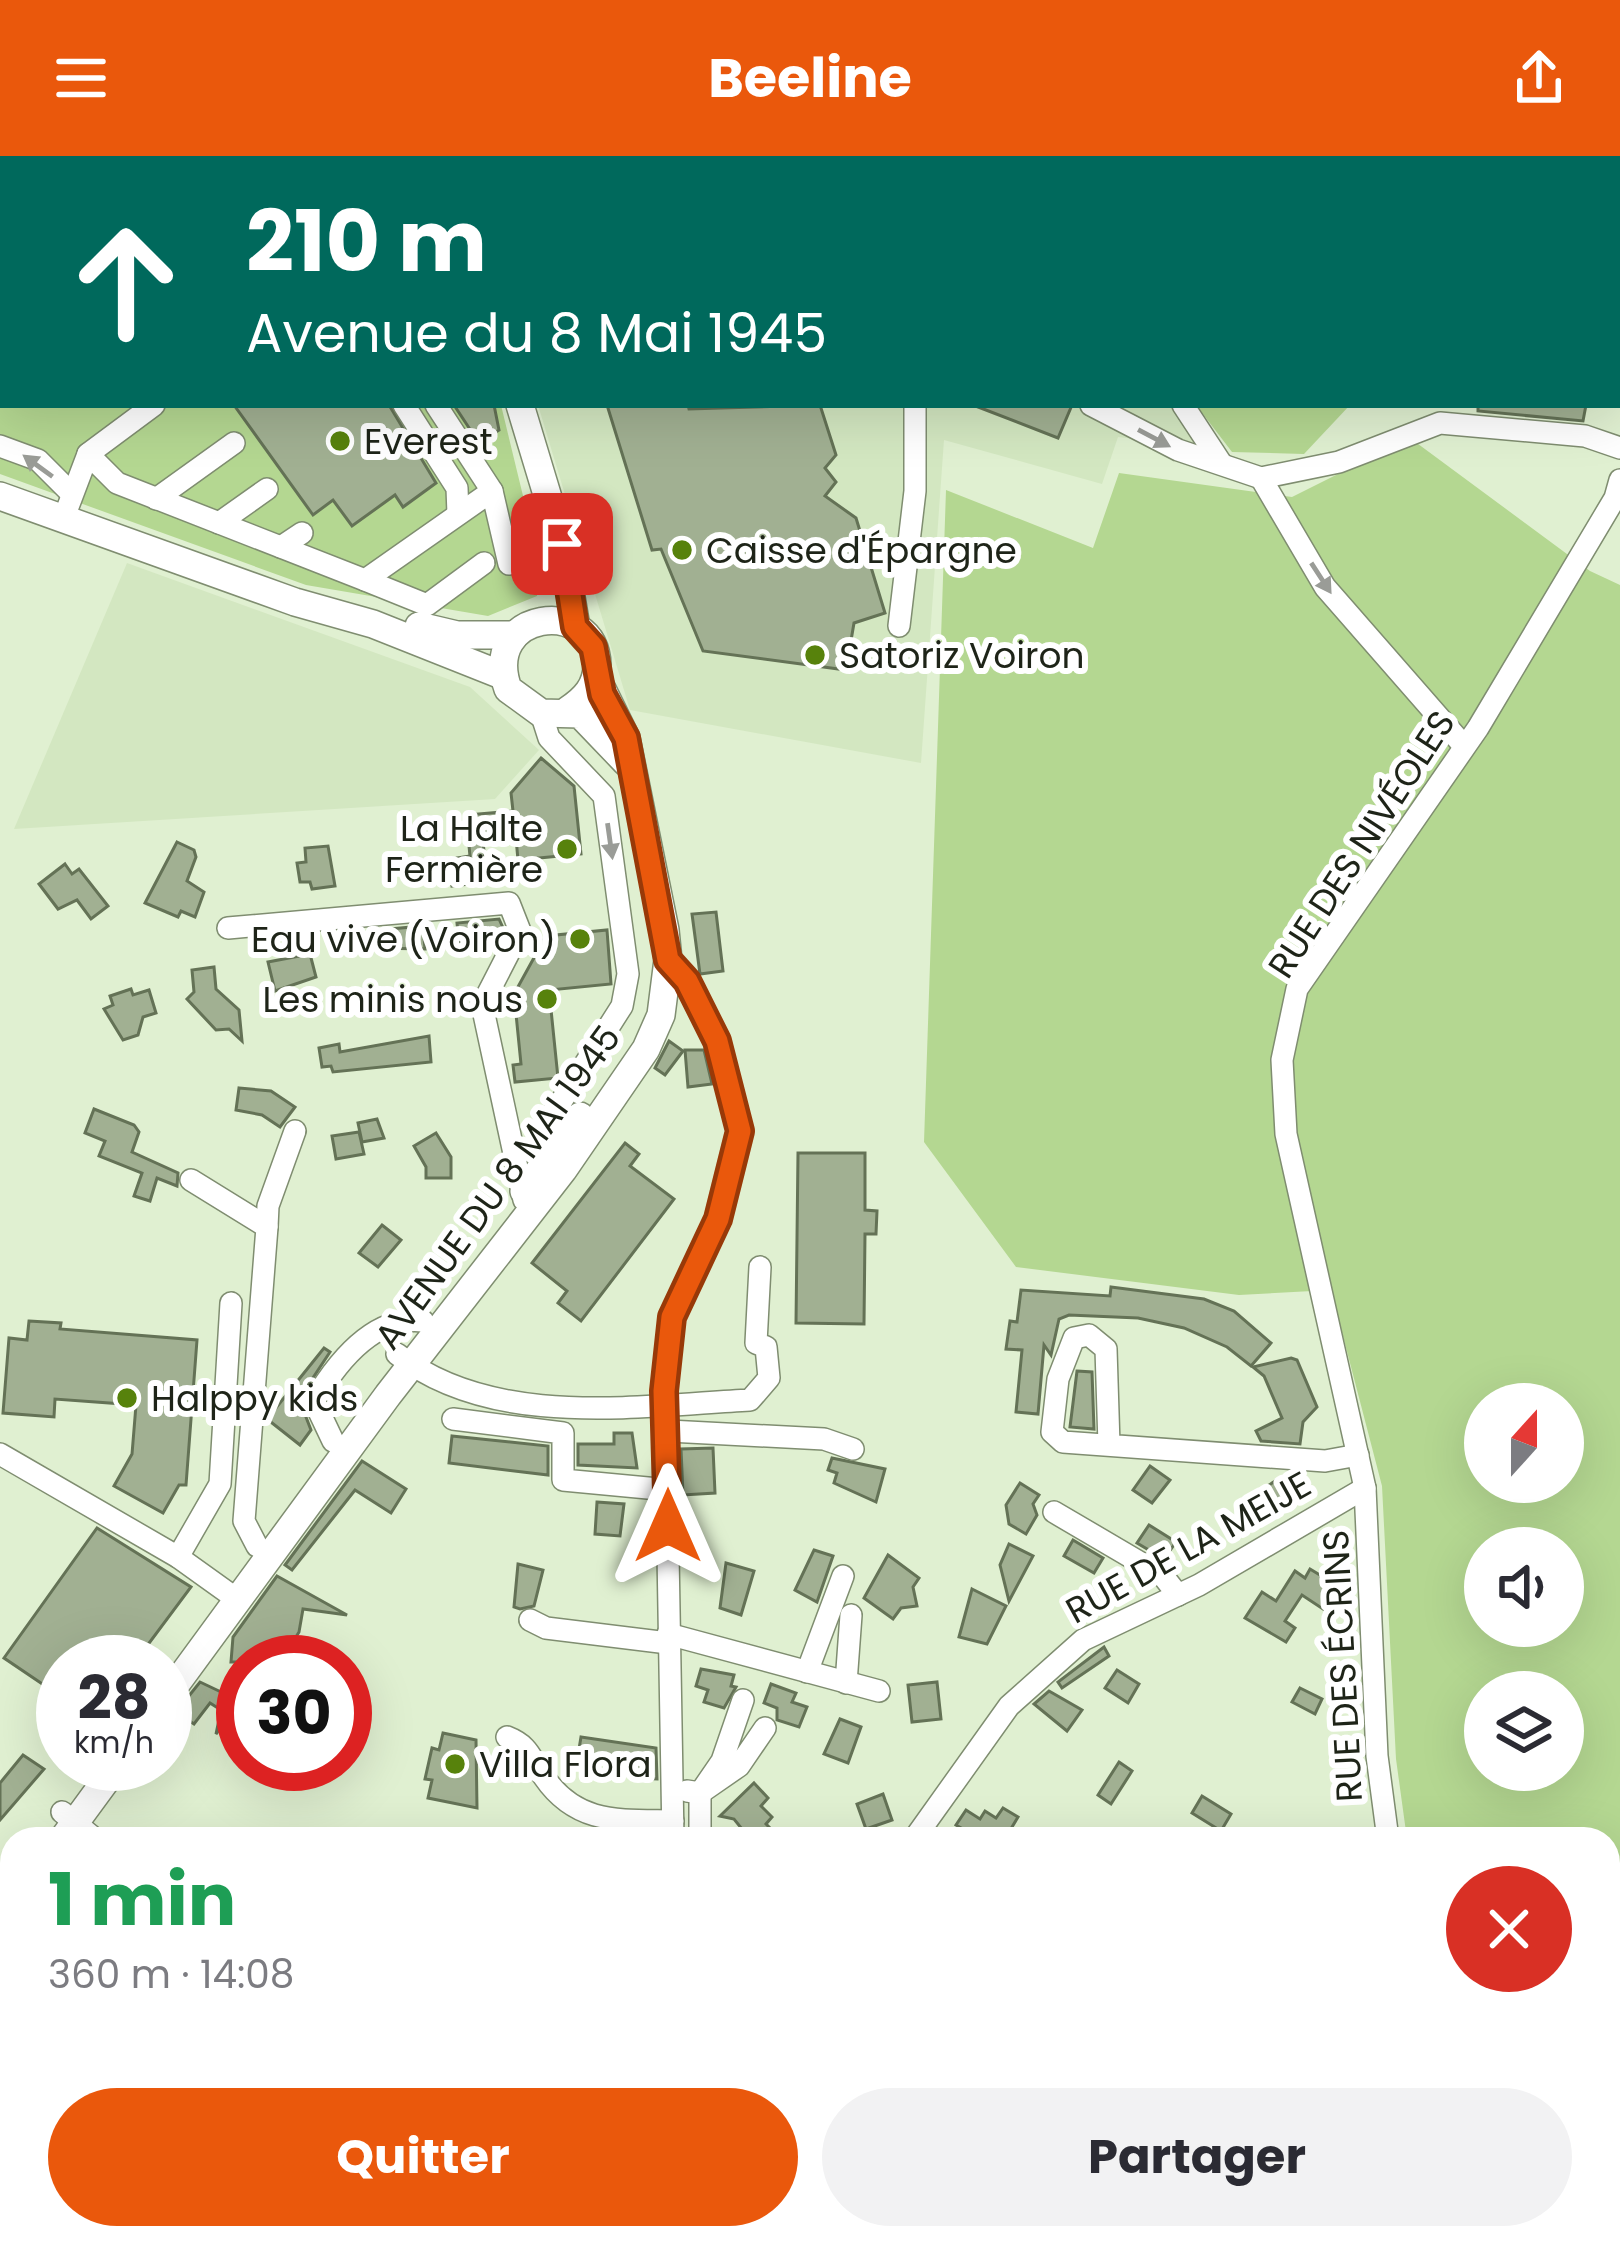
<!DOCTYPE html>
<html lang="fr">
<head>
<meta charset="utf-8">
<style>
  :root { --surface:#fff; --page:#f2f2f3; --text:#2b2b33; --muted:#7c7c81; --accent:#ea580c }
  body { margin:0; font-family:Poppins,sans-serif; background:var(--page); color:var(--text); height:100vh; display:flex; flex-direction:column; font-size:45px; white-space:nowrap }
  * { box-sizing:border-box; margin:0 }
  p { font-size:39px; color:var(--muted) }
  .icon { flex:none; width:66px; height:66px; fill:none; stroke:currentColor; stroke-width:2; stroke-linecap:round; stroke-linejoin:round }
  .map { position:relative; flex:1; overflow:hidden }
  .sheet { position:absolute; left:0px; top:1671px; width:1620px; height:423px; display:flex; flex-direction:column; background:var(--surface); border-radius:36px 36px 0 0; box-shadow:0 12px 48px #0002 }
  .sheet>* { flex:none }
  .guide { position:absolute; left:0px; top:0px; width:1620px; height:252px; box-shadow:0 12px 48px #0002; background:#00695c; color:#fff; overflow:hidden }
  .needle { width:78px; rotate:21deg }
  .buttons { position:absolute; left:1464px; top:1227px; display:grid; gap:24px }
  .buttons a { display:grid; place-items:center; width:120px; height:120px; border-radius:50%; background:var(--surface); box-shadow:0 12px 48px #0002; font-size:60px }
  .speed { position:absolute; left:36px; top:1479px; display:flex; gap:24px; font-size:60px; font-weight:700; text-align:center }
  .speed>* { display:grid; place-content:center; width:156px; height:156px; border-radius:50%; background:var(--surface); box-shadow:0 12px 48px #0002; line-height:1 }
  .speed small { font-size:30px; font-weight:400 }
  .speed .limit { border:18px solid #d22; background:#fff; color:#111 }
  .pin { position:absolute; display:grid; place-items:center; width:102px; height:102px; color:#fff; margin:-51px; border-radius:24px; box-shadow:0 6px 18px #0006 }
  .me { position:absolute; width:132px; margin:-66px; rotate:0deg; stroke-linejoin:round; filter:drop-shadow(0 0 9px #0008) }
  .turn { display:flex; align-items:center; gap:42px; height:252px; padding:0 48px; font-size:54px }
  .turn .icon { width:156px; height:156px; stroke-width:2.5 }
  .turn b { display:block; font-size:84px; line-height:102px }
  .round { display:grid; place-items:center; flex:none; width:126px; height:126px; border-radius:63px; background:var(--page) }
  .headline { display:flex; align-items:center; justify-content:space-between; height:204px; padding:0 48px }
  h1 { font-size:72px; font-weight:700; line-height:90px; color:#1e9e55 }
  .cta { display:flex; gap:24px; margin-top:auto; padding:24px 48px }
  .cta a { flex:1; height:138px; border-radius:72px; background:var(--accent); color:#fff; font-size:48px; font-weight:700; line-height:138px; text-align:center }
  .cta a+a { background:var(--page); color:var(--text) }
  header { display:flex; justify-content:space-between; align-items:center; height:156px; padding:0 48px; background:var(--accent); color:#fff; font-size:54px; font-weight:700 }
  .map>svg:first-child { display:block }
</style>
</head>
<body>
<header><svg class="icon" aria-label="menu" viewBox="0 0 24 24"><path d="M4 6h16M4 12h16M4 18h16"/></svg>Beeline<svg class="icon" aria-label="share" viewBox="0 0 24 24"><path d="M12 15V3M7 8l5-5 5 5M5 13v7h14v-7"/></svg></header>
<div class="map">
<svg width="1620" height="2092" viewBox="0 0 1620 2092">
  <rect width="100%" height="100%" fill="#e0f0d1"/>
  <g fill="#d3e7c1">
    <path d="M 461,0 L 1035,0 L 1037,3 L 462,3 Z"/>
    <path d="M 538,249 L 1177,249 L 1204,291 L 1118,281 L 1102,328 L 944,284 L 921,607 L 630,554 Z"/>
    <path d="M 127,407 L 470,531 L 539,594 L 495,643 L 14,673 Z"/>
  </g>
  <g fill="#b4d791" fill-rule="evenodd">
    <path d="M 0,0 L 429,0 L 3,3 L 3,249 L 501,249 L 540,410 L 537,440 L 488,460 L 306,429 L 0,318 Z"/>
    <path d="M 1036,0 L 1541,0 L 1037,3 Z"/>
    <path d="M 1196,249 L 1350,249 L 1304,298 L 1232,296 Z"/>
    <path d="M 1410,282 L 1590,415 L 1620,429 L 1620,2075 L 1608,2072 L 1608,1683 L 1407,1683 L 1396,1603 L 1382,1330 L 1331,1134 L 1239,1139 L 1016,1111 L 924,986 L 946,334 L 1093,392 L 1119,317 L 1292,341 ZM 1485,1248 L 1563,1248 L 1563,1326 L 1485,1326 ZM 1485,1392 L 1563,1392 L 1563,1470 L 1485,1470 ZM 1485,1536 L 1563,1536 L 1563,1614 L 1485,1614 Z"/>
  </g>
  <g fill="#a1b092" stroke="#647256" stroke-width="3">
    <path d="M 234,249 L 389,249 L 436,327 L 403,351 L 395,339 L 352,370 L 333,344 L 313,359 Z"/>
    <path d="M 454,249 L 494,249 L 499,274 L 479,287 Z"/>
    <path d="M 607,249 L 688,249 L 689,253 L 820,249 L 836,299 L 825,312 L 836,326 L 825,340 L 856,362 L 885,457 L 854,467 L 846,514 L 703,495 L 661,393 L 652,394 Z"/>
    <path d="M 973,249 L 1072,249 L 1058,282 Z"/>
    <path d="M 1478,249 L 1586,249 L 1583,265 L 1478,255 Z"/>
    <path d="M 541,602 L 574,630 L 581,698 L 518,704 L 516,682 L 483,685 L 487,726 L 452,730 L 450,711 L 458,711 L 457,702 L 470,700 L 466,659 L 513,655 L 511,637 Z"/>
    <path d="M 177,686 L 194,694 L 196,701 L 187,725 L 204,736 L 195,761 L 181,755 L 178,761 L 145,747 Z"/>
    <path d="M 328,690 L 335,730 L 312,733 L 310,726 L 300,726 L 297,707 L 306,706 L 305,692 Z"/>
    <path d="M 65,708 L 72,718 L 79,713 L 108,750 L 91,763 L 77,744 L 58,753 L 39,728 Z"/>
    <path d="M 716,756 L 723,815 L 700,818 L 692,758 Z"/>
    <path d="M 499,763 L 504,774 L 498,784 L 459,788 L 457,767 Z"/>
    <path d="M 423,770 L 425,793 L 374,792 L 373,777 L 379,774 Z"/>
    <path d="M 607,774 L 611,828 L 549,834 L 558,922 L 515,926 L 513,909 L 521,908 L 514,838 L 546,780 Z"/>
    <path d="M 310,798 L 316,821 L 275,835 L 268,806 Z"/>
    <path d="M 214,811 L 216,833 L 239,854 L 242,885 L 229,873 L 216,874 L 187,843 L 194,836 L 192,814 Z"/>
    <path d="M 131,833 L 133,839 L 149,834 L 156,857 L 143,861 L 138,879 L 123,884 L 104,853 L 113,849 L 110,840 Z"/>
    <path d="M 429,880 L 431,906 L 333,916 L 331,910 L 322,911 L 319,892 L 339,888 L 340,896 Z"/>
    <path d="M 669,885 L 683,895 L 665,919 L 655,912 Z"/>
    <path d="M 685,894 L 704,894 L 712,928 L 688,931 Z"/>
    <path d="M 239,932 L 271,935 L 295,951 L 280,971 L 262,959 L 236,954 Z"/>
    <path d="M 94,953 L 134,969 L 139,976 L 132,996 L 178,1017 L 177,1030 L 157,1022 L 150,1045 L 134,1040 L 142,1017 L 99,1000 L 105,985 L 85,977 Z"/>
    <path d="M 377,963 L 384,982 L 362,986 L 358,967 Z"/>
    <path d="M 359,976 L 364,998 L 336,1003 L 332,980 Z"/>
    <path d="M 436,977 L 451,1001 L 451,1022 L 426,1022 L 426,1011 L 414,990 Z"/>
    <path d="M 625,987 L 639,998 L 630,1010 L 674,1043 L 581,1165 L 558,1147 L 567,1135 L 532,1107 Z"/>
    <path d="M 798,997 L 865,997 L 865,1054 L 877,1055 L 876,1078 L 865,1078 L 864,1168 L 796,1167 Z"/>
    <path d="M 382,1069 L 401,1084 L 378,1111 L 359,1097 Z"/>
    <path d="M 1111,1131 L 1204,1143 L 1234,1155 L 1271,1187 L 1251,1210 L 1227,1191 L 1184,1172 L 1138,1162 L 1069,1159 L 1059,1163 L 1051,1199 L 1044,1189 L 1038,1258 L 1016,1256 L 1022,1194 L 1006,1193 L 1010,1165 L 1017,1166 L 1021,1134 L 1110,1140 Z"/>
    <path d="M 29,1165 L 61,1167 L 60,1173 L 197,1184 L 186,1329 L 179,1329 L 163,1357 L 114,1330 L 132,1298 L 136,1249 L 55,1243 L 54,1261 L 3,1257 L 9,1182 L 27,1184 Z"/>
    <path d="M 324,1192 L 330,1196 L 299,1243 L 311,1274 L 300,1289 L 267,1263 Z"/>
    <path d="M 1291,1202 L 1297,1204 L 1317,1251 L 1303,1266 L 1300,1288 L 1261,1285 L 1256,1275 L 1282,1262 L 1264,1220 L 1253,1211 Z"/>
    <path d="M 1077,1215 L 1092,1216 L 1094,1273 L 1070,1271 Z"/>
    <path d="M 614,1277 L 632,1277 L 637,1312 L 578,1309 L 578,1288 L 614,1288 Z"/>
    <path d="M 452,1280 L 548,1290 L 548,1319 L 449,1307 Z"/>
    <path d="M 713,1292 L 715,1337 L 683,1339 L 681,1293 Z"/>
    <path d="M 832,1302 L 885,1313 L 876,1346 L 834,1327 L 837,1317 L 828,1314 Z"/>
    <path d="M 362,1305 L 406,1333 L 391,1357 L 355,1334 L 292,1414 L 285,1409 Z"/>
    <path d="M 1150,1310 L 1170,1324 L 1152,1347 L 1133,1334 Z"/>
    <path d="M 1275,1325 L 1287,1344 L 1263,1359 L 1250,1342 Z"/>
    <path d="M 1020,1327 L 1039,1339 L 1033,1348 L 1037,1359 L 1026,1378 L 1009,1368 L 1006,1349 Z"/>
    <path d="M 597,1346 L 624,1348 L 620,1380 L 595,1378 Z"/>
    <path d="M 1149,1369 L 1176,1386 L 1164,1403 L 1137,1387 Z"/>
    <path d="M 97,1372 L 191,1431 L 135,1506 L 63,1506 L 63,1542 L 4,1502 Z"/>
    <path d="M 1073,1384 L 1103,1402 L 1094,1417 L 1064,1400 Z"/>
    <path d="M 1009,1388 L 1033,1400 L 1009,1445 L 1000,1409 Z"/>
    <path d="M 814,1394 L 833,1400 L 817,1446 L 795,1434 Z"/>
    <path d="M 888,1399 L 919,1422 L 913,1431 L 917,1450 L 901,1452 L 893,1463 L 864,1442 Z"/>
    <path d="M 726,1407 L 754,1415 L 741,1459 L 720,1452 Z"/>
    <path d="M 518,1408 L 543,1414 L 534,1450 L 520,1453 L 514,1451 Z"/>
    <path d="M 1310,1413 L 1338,1430 L 1323,1453 L 1302,1439 L 1285,1465 L 1295,1472 L 1286,1486 L 1245,1462 L 1262,1436 L 1276,1445 L 1295,1415 L 1305,1422 Z"/>
    <path d="M 277,1420 L 347,1459 L 303,1453 L 299,1476 L 286,1497 L 272,1491 L 268,1506 L 231,1506 L 233,1481 Z"/>
    <path d="M 972,1433 L 1006,1450 L 987,1488 L 959,1481 Z"/>
    <path d="M 1104,1491 L 1109,1500 L 1062,1532 L 1058,1526 Z"/>
    <path d="M 701,1513 L 734,1519 L 731,1530 L 736,1531 L 724,1552 L 704,1546 L 708,1534 L 696,1530 Z"/>
    <path d="M 1117,1514 L 1139,1528 L 1128,1547 L 1105,1532 Z"/>
    <path d="M 200,1526 L 240,1545 L 216,1578 L 221,1554 L 210,1547 L 194,1568 L 176,1556 Z"/>
    <path d="M 937,1526 L 941,1563 L 912,1566 L 908,1529 Z"/>
    <path d="M 771,1528 L 796,1537 L 792,1546 L 807,1551 L 799,1571 L 777,1564 L 777,1552 L 764,1547 Z"/>
    <path d="M 1300,1532 L 1322,1543 L 1315,1558 L 1292,1546 Z"/>
    <path d="M 1049,1535 L 1082,1554 L 1067,1575 L 1034,1548 Z"/>
    <path d="M 840,1563 L 861,1571 L 848,1607 L 824,1598 Z"/>
    <path d="M 443,1577 L 476,1584 L 477,1652 L 428,1642 L 432,1624 L 425,1623 L 432,1592 L 439,1594 Z"/>
    <path d="M 581,1581 L 656,1592 L 657,1623 L 632,1622 L 632,1608 L 578,1599 Z"/>
    <path d="M 23,1599 L 44,1613 L 0,1664 L 0,1627 Z"/>
    <path d="M 1119,1606 L 1132,1615 L 1111,1648 L 1098,1639 Z"/>
    <path d="M 754,1627 L 768,1642 L 761,1650 L 772,1661 L 766,1668 L 773,1675 L 765,1683 L 750,1683 L 734,1663 L 720,1660 Z"/>
    <path d="M 883,1638 L 892,1664 L 866,1673 L 857,1648 Z"/>
    <path d="M 1202,1640 L 1231,1658 L 1221,1675 L 1192,1657 Z"/>
    <path d="M 1003,1652 L 1018,1661 L 1006,1681 L 999,1677 L 996,1683 L 980,1683 L 956,1669 L 966,1654 L 980,1663 L 985,1655 L 996,1662 Z"/>
  </g>
  <g fill="none" stroke-linecap="round" stroke-linejoin="round">
    <defs>
      <g id="minor">
        <path d="M 196,0 L 199,3"/>
        <path d="M 503,0 L 504,3"/>
        <path d="M 822,0 L 823,3"/>
        <path d="M 1018,0 L 1019,3"/>
        <path d="M 404,249 L 457,332 L 458,358"/>
        <path d="M 436,249 L 492,335"/>
        <path d="M 1091,249 L 1178,294 L 1261,322 L 1339,306 L 1440,267 L 1585,280 L 1620,292"/>
        <path d="M 1183,249 L 1221,307"/>
        <path d="M 0,290 L 38,304 L 72,338"/>
        <path d="M 88,298 L 154,249"/>
        <path d="M 1261,322 L 1325,431 L 1464,590"/>
        <path d="M 156,343 L 234,287"/>
        <path d="M 63,364 L 88,298 L 117,327 L 365,424 L 492,335 L 509,408"/>
        <path d="M 219,367 L 267,333"/>
        <path d="M 281,391 L 302,377"/>
        <path d="M 365,424 L 427,449 L 484,407"/>
        <path d="M 899,470 L 915,335 L 915,249"/>
        <path d="M 541,557 L 549,582 L 604,640 L 628,818 L 622,850 L 550,963 L 559,995"/>
        <path d="M 228,772 L 509,747 L 520,775 L 482,849 L 524,1044"/>
        <path d="M 668,804 L 687,825 L 717,885 L 740,975 L 718,1063 L 672,1161 L 665,1226 L 673,1683"/>
        <path d="M 191,1024 L 267,1071 L 244,1365 L 257,1390"/>
        <path d="M 267,1071 L 268,1050 L 295,975"/>
        <path d="M 397,1198 C 492,1273 637,1250 750,1244 L 769,1222 L 766,1191 L 756,1187 L 760,1111"/>
        <path d="M 453,1263 L 563,1277 L 563,1324 L 669,1334"/>
        <path d="M 669,1275 L 824,1283 L 853,1293"/>
        <path d="M 333,1285 L 314,1245 C 336,1208 373,1159 423,1165"/>
        <path d="M 1109,1289 L 1106,1193 L 1089,1179 L 1074,1182 L 1058,1223 L 1052,1276 L 1063,1286 L 1325,1305 L 1358,1299"/>
        <path d="M 0,1298 L 178,1401 L 238,1444"/>
        <path d="M 1054,1356 L 1163,1420 L 1178,1439"/>
        <path d="M 178,1401 L 220,1328 L 231,1147"/>
        <path d="M 530,1464 L 546,1472 L 668,1487"/>
        <path d="M 668,1478 L 879,1535"/>
        <path d="M 807,1516 L 843,1420"/>
        <path d="M 846,1527 L 851,1459"/>
        <path d="M 743,1544 L 722,1605 L 700,1637 L 739,1610 L 765,1572"/>
        <path d="M 507,1581 C 530,1590 530,1602 544,1621 C 577,1669 620,1664 673,1665"/>
        <path d="M 687,1635 L 700,1637 L 700,1683"/>
        <path d="M 62,1656 L 95,1683"/>
        <path d="M 914,1683 L 1009,1550 L 1083,1484 L 1199,1429 L 1365,1332"/>
        <path d="M 1388,1683 L 1377,1600 L 1365,1332 L 1286,978 L 1282,904 L 1297,833 L 1478,572 L 1615,342 L 1620,324"/>
        <path d="M 98,2082 L 110,2092"/>
        <path d="M 285,2082 L 294,2089 L 349,2092"/>
        <path d="M 631,2082 L 659,2092"/>
        <path d="M 860,2082 L 871,2092"/>
        <path d="M 1425,2082 L 1428,2092"/>
        <path d="M 1579,2082 L 1620,2089"/>
        <path d="M 187,2092 L 195,2082"/>
        <path d="M 494,2092 L 515,2082"/>
        <path d="M 545,2092 L 550,2082"/>
        <path d="M 782,2092 L 786,2082"/>
        <path d="M 821,2092 L 834,2082"/>
        <path d="M 1323,2092 L 1323,2082"/>
      </g>
      <g id="major">
        <path d="M 441,0 L 442,3"/>
        <path d="M 520,249 L 562,388 L 576,471"/>
        <path d="M 0,340 L 295,446 L 373,468 L 504,520"/>
        <path d="M 419,470 L 457,479 L 515,479"/>
        <path d="M 568,554 C 585,543 597,530 597,509 C 595,440 480,454 508,533 L 541,557 L 580,558 L 626,606"/>
        <path d="M 524,1035 L 580,960"/>
        <path d="M 165,1543 L 388,1239 L 563,1014 L 646,893 L 661,859 L 668,804 L 665,774 L 626,582 L 596,521"/>
        <path d="M 63,1683 L 118,1608"/>
        <path d="M 0,1744 L 12,1727"/>
      </g>
    </defs>
    <use href="#minor" stroke="#7f8d70" stroke-width="24"/>
    <use href="#major" stroke="#7f8d70" stroke-width="30"/>
    <use href="#minor" stroke="#fff" stroke-width="21"/>
    <use href="#major" stroke="#fff" stroke-width="27"/>
  </g>
  <defs><path id="oneway-solid" d="M-6-.8H1V-3.2L6.5 0L1 3.2V.8H-6Z" transform="scale(3)"/></defs>
  <g fill="#9a9c97">
    <use href="#oneway-solid" transform="translate(1154 282) rotate(28)"/>
    <use href="#oneway-solid" transform="translate(38 310) rotate(-144)"/>
    <use href="#oneway-solid" transform="translate(1321 422) rotate(57)"/>
    <use href="#oneway-solid" transform="translate(610 685) rotate(82)"/>
  </g>
  <g fill="none" stroke-linecap="round" stroke-linejoin="round">
    <defs>
      <path id="route" d="M 562,388 L 575,471 L 593,491 L 602,538 L 626,582 L 668,804 L 687,825 L 717,885 L 740,975 L 718,1063 L 672,1161 L 664,1235 L 668,1370"/>
    </defs>
    <use href="#route" stroke="#983908" stroke-width="30"/>
    <use href="#route" stroke="#ea580c" stroke-width="21"/>
  </g>
  <g fill="#57820c" stroke="#fff" stroke-width="4.5">
    <circle cx="340" cy="285" r="12"/>
    <circle cx="682" cy="394" r="12"/>
    <circle cx="815" cy="499" r="12"/>
    <circle cx="567" cy="693" r="12"/>
    <circle cx="580" cy="783" r="12"/>
    <circle cx="547" cy="843" r="12"/>
    <circle cx="127" cy="1242" r="12"/>
    <circle cx="455" cy="1608" r="12"/>
  </g>
  <g text-anchor="middle" stroke-width="12" stroke-linejoin="round" paint-order="stroke">
    <g font-size="36" fill="#1e2418" stroke="#fff" text-anchor="start">
      <text x="364" y="298">Everest</text>
      <text x="706" y="407">Caisse d'Épargne</text>
      <text x="839" y="512">Satoriz Voiron</text>
      <text x="543" y="685" text-anchor="end">La Halte<tspan x="543" dy="41">Fermière</tspan></text>
      <text x="556" y="796" text-anchor="end">Eau vive (Voiron)</text>
      <text x="523" y="856" text-anchor="end">Les minis nous</text>
      <text x="151" y="1255">Halppy kids</text>
      <text x="479" y="1621">Villa Flora</text>
    </g>
    <g font-size="36" fill="#1e2418" stroke="#fff">
      <text transform="translate(1361 688) rotate(-57)" y="13">RUE DES NIVÉOLES</text>
      <text transform="translate(497 1031) rotate(-54)" y="13">AVENUE DU 8 MAI 1945</text>
      <text transform="translate(1188 1391) rotate(-29)" y="13">RUE DE LA MEIJE</text>
      <text transform="translate(1342 1510) rotate(-93)" y="13">RUE DES ÉCRINS</text>
    </g>
  </g>
</svg>
<div class="buttons">
<a><svg class="needle" viewBox="-14 -14 28 28"><path d="M0-13l5 13h-10z" fill="#e53935"/><path d="M0 13l5-13h-10z" fill="#7c7c81"/></svg></a>
<a><svg class="icon" aria-label="sound" viewBox="0 0 24 24"><path d="M4 9h4l5-4v14l-5-4H4zM17 9q2 3 0 6"/></svg></a>
<a><svg class="icon" aria-label="layers" viewBox="0 0 24 24"><path d="M12 4l9 5-9 5-9-5zM3 14l9 5 9-5"/></svg></a>
</div>
<div class="speed"><div>28<small>km/h</small></div><div class="limit">30</div></div>
<div class="pin" style="left:562px;top:388px;background:#d93025"><svg class="icon" aria-label="arrive" viewBox="0 0 24 24"><path d="M6 21V4h12l-3 4 3 4H6"/></svg></div>
<svg class="me" style="left:668px;top:1370px" viewBox="-20 -20 40 40"><path d="M0-17L14 15 0 8-14 15z" fill="#ea580c" stroke="#fff" stroke-width="4"/></svg>
<div class="guide">
<div class="turn"><svg class="icon" aria-label="ahead" viewBox="0 0 24 24"><path d="M12 20V5M6 11l6-6 6 6"/></svg><div><b>210 m</b>Avenue du 8 Mai 1945</div></div>
</div>
<section class="sheet">
<div class="headline"><div><h1>1 min</h1><p>360 m · 14:08</p></div><a class="round" style="background:#d93025;color:#fff"><svg class="icon" aria-label="close" viewBox="0 0 24 24"><path d="M6 6l12 12M18 6L6 18"/></svg></a></div>
<div class="cta"><a>Quitter</a><a>Partager</a></div>
</section>
</div>
</body>
</html>
